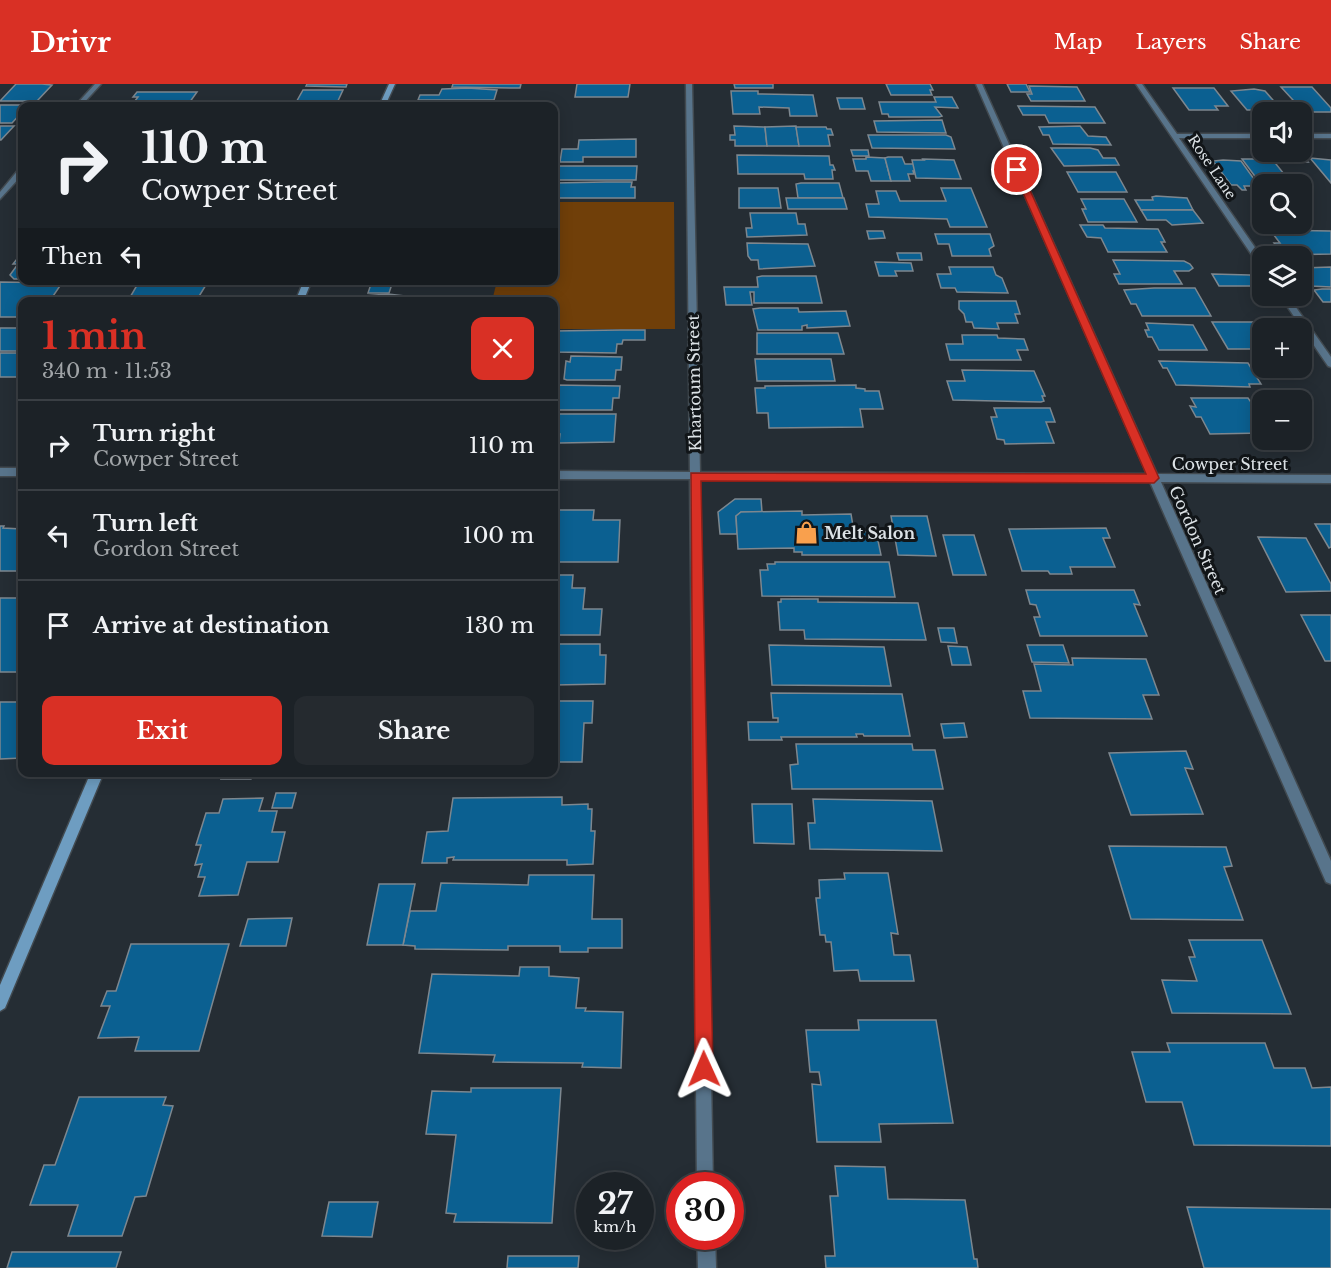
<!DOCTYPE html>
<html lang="en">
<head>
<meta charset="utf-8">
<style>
  :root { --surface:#1c2227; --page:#252a2f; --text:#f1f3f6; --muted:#a0a4a7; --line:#3a3f44; --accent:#d93025 }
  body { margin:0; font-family:"Libre Baskerville",serif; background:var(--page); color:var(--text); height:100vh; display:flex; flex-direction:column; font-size:22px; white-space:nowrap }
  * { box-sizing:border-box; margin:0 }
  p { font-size:20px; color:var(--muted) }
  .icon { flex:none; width:33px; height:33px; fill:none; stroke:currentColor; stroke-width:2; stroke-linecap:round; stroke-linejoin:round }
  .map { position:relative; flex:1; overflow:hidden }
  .sheet { position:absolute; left:18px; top:213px; width:540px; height:480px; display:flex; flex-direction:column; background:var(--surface); border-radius:12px; box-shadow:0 3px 15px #0003,0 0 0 2px var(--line) }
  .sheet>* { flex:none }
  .hud { position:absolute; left:18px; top:18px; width:540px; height:183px; border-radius:12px; box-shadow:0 3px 15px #0003,0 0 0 2px var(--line); background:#1c2227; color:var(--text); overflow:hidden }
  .fabs { position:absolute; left:1252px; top:18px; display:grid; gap:12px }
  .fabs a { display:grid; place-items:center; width:60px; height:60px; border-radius:12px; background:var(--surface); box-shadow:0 3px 15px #0003,0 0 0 2px var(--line); font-size:30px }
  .speed { position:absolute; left:576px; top:1088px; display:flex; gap:12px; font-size:30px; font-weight:700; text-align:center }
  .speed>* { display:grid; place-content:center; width:78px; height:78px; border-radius:50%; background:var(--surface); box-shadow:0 3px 15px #0003,0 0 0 2px var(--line); line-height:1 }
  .speed small { font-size:15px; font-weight:400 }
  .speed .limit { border:9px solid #d22; background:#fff; color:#111 }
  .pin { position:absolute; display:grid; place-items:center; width:51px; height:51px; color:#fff; margin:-26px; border:3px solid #fff; border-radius:50%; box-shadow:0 2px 6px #0007 }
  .me { position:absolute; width:66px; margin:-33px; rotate:359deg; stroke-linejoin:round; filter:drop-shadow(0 0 4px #0008) }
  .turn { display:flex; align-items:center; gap:21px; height:126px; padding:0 24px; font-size:27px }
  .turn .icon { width:78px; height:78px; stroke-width:2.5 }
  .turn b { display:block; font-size:42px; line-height:51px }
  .then { display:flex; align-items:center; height:57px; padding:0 24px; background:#0003; gap:12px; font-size:22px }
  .round { display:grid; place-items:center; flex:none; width:63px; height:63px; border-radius:12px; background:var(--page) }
  .headline { display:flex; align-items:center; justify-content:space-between; height:102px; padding:0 24px }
  h1 { font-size:36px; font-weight:700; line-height:45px; color:var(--accent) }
  .action { display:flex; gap:12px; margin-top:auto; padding:12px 24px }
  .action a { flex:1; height:69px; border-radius:12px; background:var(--accent); color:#fff; font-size:24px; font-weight:700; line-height:69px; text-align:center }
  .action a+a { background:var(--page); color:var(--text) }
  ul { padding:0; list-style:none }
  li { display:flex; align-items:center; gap:18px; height:90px; padding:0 24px; border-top:2px solid var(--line) }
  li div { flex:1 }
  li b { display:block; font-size:22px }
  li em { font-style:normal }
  header { display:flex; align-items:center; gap:36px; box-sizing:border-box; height:84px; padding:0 30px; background:var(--accent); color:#fff }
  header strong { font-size:28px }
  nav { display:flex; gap:33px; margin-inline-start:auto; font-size:21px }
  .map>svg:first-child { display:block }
</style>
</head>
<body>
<header>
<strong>Drivr</strong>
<nav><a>Map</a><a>Layers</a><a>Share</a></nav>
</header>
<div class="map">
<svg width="1331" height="1184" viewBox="0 0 1331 1184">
  <rect width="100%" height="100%" fill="#252d34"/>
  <path fill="#703f09" d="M 554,118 L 674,118 L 675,245 L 554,245 L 554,218 L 492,217 L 497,197 L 554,196 Z"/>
  <g fill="#0b6091" stroke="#7d878f" stroke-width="1.5">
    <path d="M 16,0 L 42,0 L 52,1 L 37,17 L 0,17 Z"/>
    <path d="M 307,0 L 347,0 L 346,3 L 306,2 Z"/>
    <path d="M 453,0 L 521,0 L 520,4 L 510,4 L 452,3 Z"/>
    <path d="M 577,0 L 630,0 L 628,13 L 575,13 Z"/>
    <path d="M 734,0 L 773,0 L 773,4 L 735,4 Z"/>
    <path d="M 886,0 L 930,0 L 933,6 L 930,6 L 932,11 L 891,11 Z"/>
    <path d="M 1007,0 L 1026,0 L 1030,8 L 1011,8 Z"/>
    <path d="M 1029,2 L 1077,3 L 1085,17 L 1031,17 L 1027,10 L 1032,10 Z"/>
    <path d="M 1281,3 L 1312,3 L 1331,24 L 1331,28 L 1304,28 Z"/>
    <path d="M 1173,4 L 1214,4 L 1228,22 L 1215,22 L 1218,26 L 1189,26 Z"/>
    <path d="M 442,5 L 468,4 L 497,6 L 494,16 L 418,16 L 420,11 L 439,11 Z"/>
    <path d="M 1254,5 L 1265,7 L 1279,23 L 1259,23 L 1262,26 L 1247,26 L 1231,7 Z"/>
    <path d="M 303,6 L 343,6 L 336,21 L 294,22 Z"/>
    <path d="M 731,7 L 758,7 L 758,10 L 813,11 L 817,32 L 790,32 L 789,24 L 759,23 L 760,30 L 733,30 Z"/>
    <path d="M 137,8 L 197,8 L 187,22 L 131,22 L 138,13 L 133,13 Z"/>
    <path d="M 934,13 L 952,13 L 958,24 L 935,23 L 942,32 L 939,33 L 889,33 L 888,30 L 882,30 L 879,18 L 936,18 Z"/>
    <path d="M 837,14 L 862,14 L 865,25 L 840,25 Z"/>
    <path d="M 430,19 L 478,19 L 477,22 L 429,22 Z"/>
    <path d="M 0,21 L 34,21 L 22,22 L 22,28 L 12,39 L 0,39 Z"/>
    <path d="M 1018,22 L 1095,23 L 1105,39 L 1049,39 L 1045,31 L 1023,31 Z"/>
    <path d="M 942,36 L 946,49 L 877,48 L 874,37 Z"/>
    <path d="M 0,42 L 14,42 L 1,56 L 0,56 Z"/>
    <path d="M 734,42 L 765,43 L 767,62 L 735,62 L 735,56 L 730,56 L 730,51 L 735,51 Z"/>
    <path d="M 796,42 L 799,62 L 767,62 L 765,43 Z"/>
    <path d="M 1080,42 L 1088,52 L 1106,53 L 1111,61 L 1053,60 L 1049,51 L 1043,51 L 1039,43 Z"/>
    <path d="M 796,43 L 826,43 L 827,45 L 831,45 L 833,51 L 828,51 L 830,62 L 799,62 Z"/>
    <path d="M 868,51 L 946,51 L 951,53 L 955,65 L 872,64 Z"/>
    <path d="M 636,55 L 636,73 L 583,73 L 583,78 L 560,78 L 562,65 L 578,65 L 579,56 Z"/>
    <path d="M 1051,64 L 1090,64 L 1098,66 L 1103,74 L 1115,74 L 1119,81 L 1064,82 Z"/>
    <path d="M 851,66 L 868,66 L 869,72 L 853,72 Z"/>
    <path d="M 1285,68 L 1299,69 L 1308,78 L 1294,78 Z"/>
    <path d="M 737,71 L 829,72 L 830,81 L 833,81 L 835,86 L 832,86 L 833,95 L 805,95 L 804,90 L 738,90 Z"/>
    <path d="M 866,73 L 885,74 L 891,97 L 871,97 L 868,87 L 856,87 L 853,75 L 866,75 Z"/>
    <path d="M 888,73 L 902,73 L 905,80 L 914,80 L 916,87 L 913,87 L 914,90 L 908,90 L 910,97 L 891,97 L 885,74 Z"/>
    <path d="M 1310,74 L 1331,76 L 1331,99 Z"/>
    <path d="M 923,75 L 954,76 L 961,95 L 916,94 L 912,76 L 924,76 Z"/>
    <path d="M 1242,75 L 1272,75 L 1292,100 L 1263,100 L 1263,103 Z"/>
    <path d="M 1223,76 L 1241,77 L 1259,102 L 1244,102 L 1246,106 L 1242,106 L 1237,101 L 1231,101 L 1213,77 Z"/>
    <path d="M 556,82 L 637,82 L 636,96 L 554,96 Z"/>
    <path d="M 1067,88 L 1116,88 L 1127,108 L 1078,108 Z"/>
    <path d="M 606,98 L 632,98 L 631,103 L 635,103 L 635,114 L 554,114 L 554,99 Z"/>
    <path d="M 801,99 L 839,99 L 843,114 L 798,114 L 796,100 Z"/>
    <path d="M 739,104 L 778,104 L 781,124 L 739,124 Z"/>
    <path d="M 941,104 L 971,104 L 987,143 L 950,143 L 947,135 L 869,133 L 866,120 L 879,120 L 876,107 L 896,107 L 900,117 L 946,117 Z"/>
    <path d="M 1156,112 L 1187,114 L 1193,126 L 1141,126 L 1135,116 L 1153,116 L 1152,113 Z"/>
    <path d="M 786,114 L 844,114 L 847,125 L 788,125 Z"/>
    <path d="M 1081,115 L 1124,115 L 1137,138 L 1088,138 L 1082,125 L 1086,125 Z"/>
    <path d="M 1141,126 L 1193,126 L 1203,139 L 1172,141 L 1166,136 L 1147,136 Z"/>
    <path d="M 750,129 L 796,129 L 798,140 L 805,140 L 807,151 L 747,153 L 746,144 L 752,144 Z"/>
    <path d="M 1080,141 L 1103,141 L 1105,144 L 1158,145 L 1165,158 L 1161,158 L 1167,168 L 1108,168 L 1101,154 L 1087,153 Z"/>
    <path d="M 1270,146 L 1331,147 L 1331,170 L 1283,171 L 1274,159 L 1280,159 Z"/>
    <path d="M 867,147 L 883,147 L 885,154 L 869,155 Z"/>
    <path d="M 935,150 L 990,150 L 994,162 L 989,165 L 991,172 L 952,172 L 949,160 L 938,160 Z"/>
    <path d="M 747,159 L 808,160 L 815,182 L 759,185 L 758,176 L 751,176 L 748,172 Z"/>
    <path d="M 897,169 L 921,169 L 922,176 L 899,176 Z"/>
    <path d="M 17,175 L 22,175 L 22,195 L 14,195 L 10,191 L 18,180 L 13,180 Z"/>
    <path d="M 1113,176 L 1184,177 L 1190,180 L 1193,184 L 1189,187 L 1174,187 L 1182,200 L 1119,200 L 1114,190 L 1120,190 Z"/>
    <path d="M 875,178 L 911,179 L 913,187 L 895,187 L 897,192 L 879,192 Z"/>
    <path d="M 949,183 L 993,183 L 996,191 L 1002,194 L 1008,209 L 957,208 L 955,204 L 941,204 L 937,190 L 951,190 Z"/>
    <path d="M 1331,183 L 1331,203 L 1311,202 L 1302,189 L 1302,184 Z"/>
    <path d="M 1212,190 L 1250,191 L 1257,202 L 1219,202 Z"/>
    <path d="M 762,192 L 816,192 L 822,219 L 754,219 L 754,208 L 750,208 L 752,221 L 726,221 L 724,203 L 758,203 L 757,193 Z"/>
    <path d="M 140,196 L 209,196 L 198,214 L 129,215 Z"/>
    <path d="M 372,197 L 393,197 L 389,209 L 368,209 Z"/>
    <path d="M 0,198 L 62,199 L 49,218 L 22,218 L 22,233 L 0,233 Z"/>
    <path d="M 1154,204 L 1195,204 L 1211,232 L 1142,232 L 1136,220 L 1131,220 L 1124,206 Z"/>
    <path d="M 1322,205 L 1331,205 L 1331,218 L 1323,218 L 1314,206 Z"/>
    <path d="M 388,210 L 413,213 L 412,218 L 362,218 L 364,212 Z"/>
    <path d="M 959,217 L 1016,217 L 1020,230 L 1015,230 L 1018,239 L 997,239 L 999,245 L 974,244 L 972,238 L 966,238 L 964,230 L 959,225 Z"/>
    <path d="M 760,224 L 798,224 L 799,228 L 846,227 L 850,242 L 807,244 L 807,241 L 802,242 L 802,246 L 758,246 L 753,225 Z"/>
    <path d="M 1212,238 L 1258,238 L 1271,240 L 1274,244 L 1263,244 L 1263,265 L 1228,265 Z"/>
    <path d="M 1146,239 L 1193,241 L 1207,266 L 1159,266 L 1152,253 L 1148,253 L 1145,246 L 1149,246 Z"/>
    <rect x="0" y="244" width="22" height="23"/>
    <path d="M 621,246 L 645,246 L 645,256 L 623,256 L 622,260 L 617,260 L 616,269 L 554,268 L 554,247 Z"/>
    <path d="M 757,249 L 838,249 L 844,270 L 757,270 Z"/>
    <path d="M 962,251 L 997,251 L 998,254 L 1024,255 L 1028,266 L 1017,266 L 1021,276 L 950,276 L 946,260 L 963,260 Z"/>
    <path d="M 0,269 L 22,269 L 22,290 L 20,293 L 0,293 Z"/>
    <path d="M 571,272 L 622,273 L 621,286 L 616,286 L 615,296 L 567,296 L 564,295 L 566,277 L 570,278 Z"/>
    <path d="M 755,275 L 831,275 L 835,297 L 757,297 Z"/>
    <path d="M 1159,277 L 1248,279 L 1261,300 L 1249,300 L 1250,303 L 1176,301 L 1167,284 L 1163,284 Z"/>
    <path d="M 962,286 L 1034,287 L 1045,312 L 1042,312 L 1044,317 L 1041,318 L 953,316 L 947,297 L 965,297 Z"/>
    <path d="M 554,301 L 620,302 L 619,314 L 613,314 L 612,326 L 554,326 Z"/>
    <path d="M 856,301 L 856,304 L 865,305 L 865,307 L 879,307 L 883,325 L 860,325 L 863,343 L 769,344 L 768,329 L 757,329 L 755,304 L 765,304 L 765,302 Z"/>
    <path d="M 1191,314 L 1248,314 L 1253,321 L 1263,321 L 1263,349 L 1210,350 L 1201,333 L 1196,333 L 1190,322 L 1196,323 Z"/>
    <path d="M 994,324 L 1050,324 L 1055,338 L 1046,338 L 1054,359 L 1005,360 L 1004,356 L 997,355 L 991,333 L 997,333 Z"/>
    <path d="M 554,330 L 616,330 L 614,358 L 559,359 L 560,350 L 554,350 Z"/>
    <path d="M 735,415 L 761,415 L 762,428 L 741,428 L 736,432 L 737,450 L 720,450 L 718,428 Z"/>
    <path d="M 554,426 L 594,426 L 593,436 L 620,436 L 618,478 L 554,478 Z"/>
    <path d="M 802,427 L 802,431 L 851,430 L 854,448 L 876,447 L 881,471 L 802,471 L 802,468 L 794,468 L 794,464 L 738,465 L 736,432 L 741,428 Z"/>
    <path d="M 891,432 L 927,432 L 936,472 L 898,471 Z"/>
    <path d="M 1315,440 L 1331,440 L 1331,463 L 1329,464 Z"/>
    <path d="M 0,442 L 4,442 L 3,444 L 22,445 L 22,478 L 18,487 L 0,487 Z"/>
    <path d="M 1106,444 L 1110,454 L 1103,454 L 1115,483 L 1070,483 L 1072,490 L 1050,490 L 1048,487 L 1022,487 L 1009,445 Z"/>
    <path d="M 943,451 L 974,451 L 986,491 L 953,491 Z"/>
    <path d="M 1258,453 L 1306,454 L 1331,500 L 1331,507 L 1286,508 Z"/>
    <path d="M 775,478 L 889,478 L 895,513 L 762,512 L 760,486 L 768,486 L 767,480 L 775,480 Z"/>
    <path d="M 554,491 L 573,491 L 572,504 L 585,504 L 583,525 L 602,525 L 600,551 L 554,551 Z"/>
    <path d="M 1026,506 L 1134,506 L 1140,521 L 1134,520 L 1147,552 L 1040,552 L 1034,533 L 1040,533 L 1036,521 L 1030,520 Z"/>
    <rect x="0" y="514" width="22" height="74"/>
    <path d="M 781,515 L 818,515 L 818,518 L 918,519 L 926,556 L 805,555 L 804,546 L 780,546 L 778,518 L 781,518 Z"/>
    <path d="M 1301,531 L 1331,531 L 1331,577 L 1325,577 Z"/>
    <path d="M 938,544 L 954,544 L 957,559 L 941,558 Z"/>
    <path d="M 554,560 L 600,560 L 600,571 L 606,571 L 605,600 L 554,601 Z"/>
    <path d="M 769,561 L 884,563 L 891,602 L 772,601 Z"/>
    <path d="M 1027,561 L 1063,561 L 1069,579 L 1032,578 Z"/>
    <path d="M 948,562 L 967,563 L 971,581 L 952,581 Z"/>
    <path d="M 1072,574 L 1146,575 L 1159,611 L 1143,611 L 1152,635 L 1030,634 L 1023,607 L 1041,607 L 1034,580 L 1073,581 Z"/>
    <path d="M 771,609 L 902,610 L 910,652 L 864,652 L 863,650 L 856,650 L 857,653 L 781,653 L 782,656 L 749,656 L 748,638 L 778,638 L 778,634 L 773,634 Z"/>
    <path d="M 554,617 L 593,617 L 592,639 L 584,639 L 582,678 L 554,678 Z"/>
    <path d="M 0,618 L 22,618 L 22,674 L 0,675 Z"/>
    <path d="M 964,639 L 967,653 L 944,654 L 941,640 Z"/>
    <path d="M 796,660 L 912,660 L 913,666 L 935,666 L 943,705 L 792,705 L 790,681 L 798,680 Z"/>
    <path d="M 1186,667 L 1193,685 L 1185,684 L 1203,730 L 1131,731 L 1109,669 Z"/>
    <path d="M 208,688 L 255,688 L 251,695 L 221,695 L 223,689 Z"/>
    <path d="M 276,709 L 296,709 L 292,724 L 272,724 Z"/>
    <path d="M 562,713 L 562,721 L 588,720 L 588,725 L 592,725 L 591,747 L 595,747 L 593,780 L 567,781 L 567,776 L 453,776 L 454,773 L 447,774 L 447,779 L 422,779 L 427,748 L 448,747 L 453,714 Z"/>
    <path d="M 263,714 L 259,727 L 277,727 L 272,748 L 285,748 L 278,778 L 247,778 L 238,811 L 199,812 L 205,793 L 198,793 L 202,780 L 195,781 L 201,761 L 196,761 L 206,729 L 219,729 L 223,715 Z"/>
    <path d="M 813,715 L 932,717 L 942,767 L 810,765 L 808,739 L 815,739 Z"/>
    <path d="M 752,720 L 792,720 L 794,760 L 754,759 Z"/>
    <path d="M 1109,762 L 1226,763 L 1232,782 L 1224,783 L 1243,836 L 1131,835 Z"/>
    <path d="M 844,789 L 888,789 L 898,850 L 891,849 L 894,871 L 910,871 L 914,897 L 860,897 L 858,886 L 834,887 L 831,858 L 826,858 L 825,851 L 820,851 L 816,814 L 820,814 L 819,796 L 845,795 Z"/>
    <path d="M 529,791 L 594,791 L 592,835 L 622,835 L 622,864 L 588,864 L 588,868 L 560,868 L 560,862 L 508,862 L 508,866 L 415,865 L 415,862 L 403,861 L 410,827 L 436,827 L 441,799 L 528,801 Z"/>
    <path d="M 379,800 L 415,800 L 403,861 L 367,861 Z"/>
    <path d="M 292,834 L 286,862 L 240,862 L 248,835 Z"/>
    <path d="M 1189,856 L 1262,856 L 1291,930 L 1172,929 L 1162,896 L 1197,897 L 1189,873 L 1195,873 Z"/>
    <path d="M 131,860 L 229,860 L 199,967 L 135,967 L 139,953 L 98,954 L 110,922 L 101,922 L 107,907 L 116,907 Z"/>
    <path d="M 520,883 L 549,883 L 549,892 L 579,894 L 576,924 L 586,924 L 585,927 L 623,928 L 621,984 L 582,983 L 583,979 L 493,978 L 495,971 L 419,969 L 432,890 L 519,892 Z"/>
    <path d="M 858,936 L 936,936 L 953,1039 L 879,1040 L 881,1058 L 817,1058 L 812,1000 L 821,1001 L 819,988 L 810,988 L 806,946 L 859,946 Z"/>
    <path d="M 1167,959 L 1265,959 L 1274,984 L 1305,984 L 1312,1004 L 1331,1003 L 1331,1062 L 1194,1061 L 1182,1018 L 1146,1018 L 1132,968 L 1170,968 Z"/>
    <path d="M 471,1004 L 561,1004 L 552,1139 L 454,1138 L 456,1130 L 446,1129 L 456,1051 L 426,1050 L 432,1007 L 471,1008 Z"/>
    <path d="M 79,1013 L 166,1013 L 163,1021 L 173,1022 L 146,1112 L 135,1113 L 122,1152 L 68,1152 L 78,1121 L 30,1121 L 44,1081 L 55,1081 Z"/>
    <path d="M 835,1082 L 885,1083 L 888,1115 L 965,1116 L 974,1175 L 977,1175 L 978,1184 L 826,1184 L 825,1172 L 835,1172 L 830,1112 L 838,1112 Z"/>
    <path d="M 329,1118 L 378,1118 L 372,1153 L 322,1152 Z"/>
    <path d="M 1187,1123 L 1331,1125 L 1331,1184 L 1204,1184 Z"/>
    <path d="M 12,1168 L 121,1168 L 116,1184 L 7,1184 Z"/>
    <path d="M 508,1172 L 579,1172 L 578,1184 L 507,1184 Z"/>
  </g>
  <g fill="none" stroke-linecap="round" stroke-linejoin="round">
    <defs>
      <g id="street">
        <path d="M 95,0 L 101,0 L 81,22 L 75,22 Z"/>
        <path d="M 686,0 L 692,0 L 700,388 L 1147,390 L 976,0 L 982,0 L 1157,390 L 1331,391 L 1331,399 L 1161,398 L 1331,777 L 1331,800 L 1326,798 L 1150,398 L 700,395 L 713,1101 L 697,1101 L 690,395 L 554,395 L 554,387 L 690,388 Z"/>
        <path d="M 1136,0 L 1142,0 L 1177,50 L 1263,50 L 1263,54 L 1179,54 L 1263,175 L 1263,183 L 1260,183 Z"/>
        <rect x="1302" y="50" width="29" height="4"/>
        <path d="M 19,85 L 22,85 L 22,91 L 0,115 L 0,108 Z"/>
        <path d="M 1280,212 L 1288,212 L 1331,273 L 1331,283 L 1328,282 Z"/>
        <rect x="0" y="384" width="22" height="8"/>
        <path d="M 697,1152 L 715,1152 L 716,1184 L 698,1184 Z"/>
      </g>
      <g id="secondary">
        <path d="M 389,0 L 395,0 L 385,22 L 379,22 Z"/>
        <path d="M 304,196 L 312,196 L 303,218 L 295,218 Z"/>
        <path d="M 91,688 L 104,688 L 5,924 L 0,927 L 0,901 Z"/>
      </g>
    </defs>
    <use href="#street" stroke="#424a50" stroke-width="3"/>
    <use href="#secondary" stroke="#424a50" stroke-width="3"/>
    <use href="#street" fill="#58748b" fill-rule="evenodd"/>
    <use href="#secondary" fill="#6e9dc1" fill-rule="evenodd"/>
  </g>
  <path fill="#d93025" stroke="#8d1f18" stroke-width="1.5" d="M 1017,83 L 1021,86 L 1159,394 L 1154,399 L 701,397 L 713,985 L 710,991 L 704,994 L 697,991 L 695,985 L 691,389 L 1146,390 L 1013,86 Z"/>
  <defs>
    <symbol id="shop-bare" viewBox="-9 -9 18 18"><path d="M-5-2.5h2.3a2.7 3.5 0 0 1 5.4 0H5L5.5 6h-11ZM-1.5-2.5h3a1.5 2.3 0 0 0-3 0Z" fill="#f9a04d" stroke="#111518" stroke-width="2.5" paint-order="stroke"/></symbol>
  </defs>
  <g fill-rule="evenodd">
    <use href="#shop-bare" x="790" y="432" width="33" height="33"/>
  </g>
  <g text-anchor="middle" stroke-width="6" stroke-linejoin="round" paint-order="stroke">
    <g font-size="14" fill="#dce2e6" stroke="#111518">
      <text transform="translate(1212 83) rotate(56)" y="5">Rose Lane</text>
    </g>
    <g font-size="16" fill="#dce2e6" stroke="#111518">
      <text transform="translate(694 299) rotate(-91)" y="6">Khartoum Street</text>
      <text x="1230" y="386">Cowper Street</text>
      <text transform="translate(1198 456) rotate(66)" y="6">Gordon Street</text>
    </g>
    <g font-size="16" font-weight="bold" fill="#dce2e6" stroke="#111518" text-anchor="start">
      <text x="824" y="455">Melt Salon</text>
    </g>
  </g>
</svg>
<div class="fabs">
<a><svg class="icon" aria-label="sound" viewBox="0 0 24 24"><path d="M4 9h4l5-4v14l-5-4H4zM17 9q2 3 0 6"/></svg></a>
<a><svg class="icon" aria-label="search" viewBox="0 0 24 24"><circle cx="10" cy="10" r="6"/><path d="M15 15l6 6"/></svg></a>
<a><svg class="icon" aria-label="layers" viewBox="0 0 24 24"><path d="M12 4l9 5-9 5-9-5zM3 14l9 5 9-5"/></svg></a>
<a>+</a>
<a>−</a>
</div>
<div class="speed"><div>27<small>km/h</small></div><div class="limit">30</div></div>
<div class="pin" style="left:1017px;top:86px;background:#d93025"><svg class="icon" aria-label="arrive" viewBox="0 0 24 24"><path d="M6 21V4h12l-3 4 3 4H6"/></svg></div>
<svg class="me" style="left:704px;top:985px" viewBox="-20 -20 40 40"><path d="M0-17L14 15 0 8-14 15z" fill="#d93025" stroke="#fff" stroke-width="4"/></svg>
<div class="hud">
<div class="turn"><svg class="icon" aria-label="right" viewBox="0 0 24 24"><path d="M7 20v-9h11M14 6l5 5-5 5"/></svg><div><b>110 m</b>Cowper Street</div></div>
<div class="then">Then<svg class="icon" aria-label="left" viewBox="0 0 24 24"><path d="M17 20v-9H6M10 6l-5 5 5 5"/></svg></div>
</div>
<section class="sheet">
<div class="headline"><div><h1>1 min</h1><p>340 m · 11:53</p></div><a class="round" style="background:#d93025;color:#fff"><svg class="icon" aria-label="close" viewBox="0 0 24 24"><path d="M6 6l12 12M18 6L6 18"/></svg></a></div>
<ul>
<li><svg class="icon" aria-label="right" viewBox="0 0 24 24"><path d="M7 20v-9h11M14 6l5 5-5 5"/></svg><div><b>Turn right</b><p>Cowper Street</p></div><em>110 m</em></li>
<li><svg class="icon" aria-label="left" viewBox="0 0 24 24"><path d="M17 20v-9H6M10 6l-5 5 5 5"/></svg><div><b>Turn left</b><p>Gordon Street</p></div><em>100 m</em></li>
<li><svg class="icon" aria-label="arrive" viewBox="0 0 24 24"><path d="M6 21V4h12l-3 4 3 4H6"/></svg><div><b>Arrive at destination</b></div><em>130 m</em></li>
</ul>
<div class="action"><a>Exit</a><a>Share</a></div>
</section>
</div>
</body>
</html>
